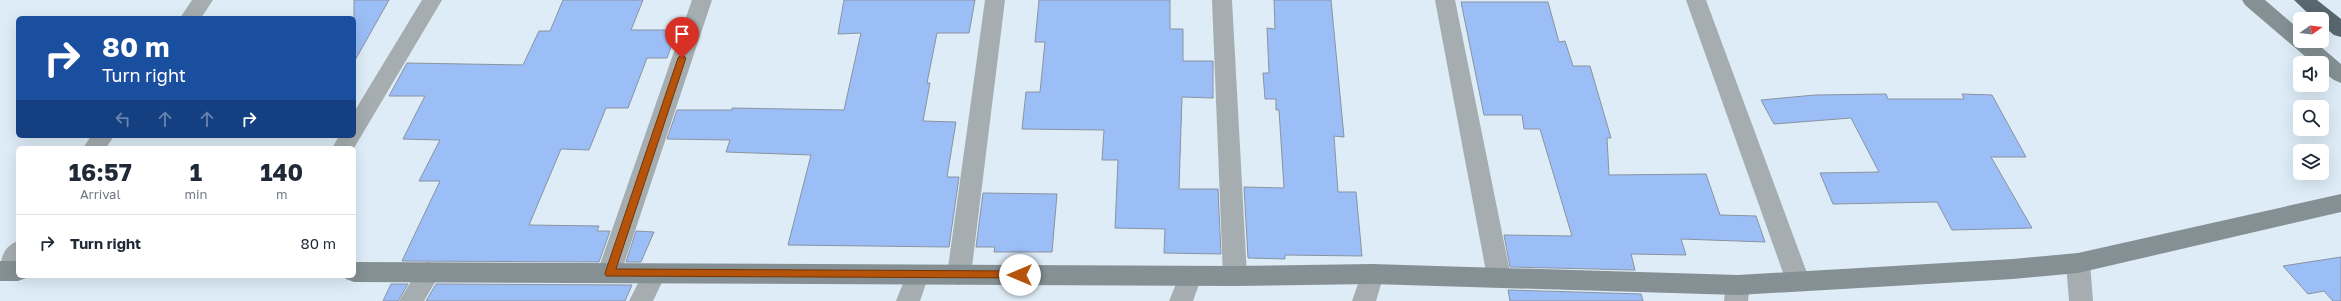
<!DOCTYPE html>
<html lang="en">
<head>
<meta charset="utf-8">
<style>
  :root { --surface:#fff; --page:#f2f2f3; --text:#1f2937; --muted:#747a83; --line:#e0e1e3 }
  body { margin:0; font-family:"Golos Text",sans-serif; background:var(--page); color:var(--text); height:100vh; display:flex; flex-direction:column; font-size:15px; white-space:nowrap }
  * { box-sizing:border-box; margin:0 }
  p { font-size:13px; color:var(--muted) }
  .icon { flex:none; width:22px; height:22px; fill:none; stroke:currentColor; stroke-width:2; stroke-linecap:round; stroke-linejoin:round }
  .map { position:relative; flex:1; overflow:hidden }
  .details { position:absolute; left:16px; top:146px; width:340px; height:132px; display:flex; flex-direction:column; background:var(--surface); border-radius:6px; box-shadow:0 4px 16px #0002 }
  .details>* { flex:none }
  .guide { position:absolute; left:16px; top:16px; width:340px; height:122px; border-radius:6px; box-shadow:0 4px 16px #0002; background:#1a4fa0; color:#fff; overflow:hidden }
  .needle { width:26px; rotate:76deg }
  .fabs { position:absolute; left:2293px; top:12px; display:grid; gap:8px }
  .fabs a { display:grid; place-items:center; width:36px; height:36px; border-radius:6px; background:var(--surface); box-shadow:0 4px 16px #0002; font-size:20px }
  .pin { position:absolute; display:grid; place-items:center; width:34px; height:34px; color:#fff; margin:-41px -17px; border-radius:50% 50% 50% 0; rotate:-45deg; box-shadow:0 0 4px #0007 }
  .pin .icon { rotate:45deg }
  .me { position:absolute; width:44px; margin:-22px; rotate:270deg; stroke-linejoin:round; filter:drop-shadow(0 0 3px #0008) }
  .turn { display:flex; align-items:center; gap:14px; height:84px; padding:0 20px; font-size:18px }
  .turn .icon { width:52px; height:52px; stroke-width:2.5 }
  .turn b { display:block; font-size:28px; line-height:34px }
  .lanes { display:flex; align-items:center; height:38px; padding:0 20px; background:#0003; justify-content:center; gap:20px; direction:ltr }
  .lanes .off { opacity:.35 }
  .eta { display:flex; justify-content:space-evenly; align-items:center; height:68px; text-align:center }
  .eta b { font-size:24px; font-weight:700; line-height:28px }
  ul { padding:0; list-style:none }
  li { display:flex; align-items:center; gap:12px; height:56px; padding:0 20px; border-top:1px solid var(--line) }
  li div { flex:1 }
  li b { display:block; font-size:15px }
  li em { font-style:normal }
  .map>svg:first-child { display:block }
</style>
</head>
<body>
<div class="map">
<svg width="2341" height="301" viewBox="0 0 2341 301">
  <rect width="100%" height="100%" fill="#ddecf7"/>
  <g fill="#9bbef7" stroke="#8a93a0">
    <path d="M 354,0 L 389,0 L 354,62 Z"/>
    <path d="M 563,0 L 643,0 L 631,30 L 677,30 L 667,58 L 647,58 L 628,108 L 606,108 L 589,150 L 561,149 L 529,225 L 599,226 L 597,231 L 610,231 L 599,262 L 402,261 L 440,181 L 419,181 L 440,140 L 403,139 L 425,96 L 389,96 L 407,63 L 523,65 L 539,31 L 550,31 Z"/>
    <path d="M 844,0 L 975,0 L 969,33 L 937,33 L 927,83 L 930,83 L 923,121 L 956,122 L 947,177 L 959,177 L 949,247 L 788,245 L 811,155 L 726,152 L 730,140 L 667,139 L 677,110 L 732,110 L 732,108 L 844,110 L 861,33 L 838,34 Z"/>
    <path d="M 1039,0 L 1170,0 L 1170,29 L 1183,29 L 1183,61 L 1213,61 L 1213,98 L 1182,97 L 1179,189 L 1218,189 L 1221,254 L 1164,253 L 1165,229 L 1115,228 L 1118,160 L 1102,160 L 1104,130 L 1022,129 L 1026,92 L 1040,92 L 1045,42 L 1035,42 Z"/>
    <path d="M 1274,0 L 1331,0 L 1344,137 L 1334,136 L 1338,192 L 1356,192 L 1362,256 L 1285,255 L 1285,259 L 1248,258 L 1244,187 L 1284,188 L 1279,110 L 1276,110 L 1276,99 L 1265,99 L 1263,73 L 1269,73 L 1267,28 L 1275,29 Z"/>
    <path d="M 1461,2 L 1548,2 L 1559,42 L 1565,41 L 1573,66 L 1590,66 L 1611,138 L 1607,138 L 1609,175 L 1706,174 L 1720,215 L 1756,216 L 1765,242 L 1681,239 L 1686,255 L 1631,254 L 1635,270 L 1510,267 L 1504,235 L 1572,236 L 1540,129 L 1524,129 L 1522,115 L 1484,115 Z"/>
    <path d="M 1886,94 L 1888,99 L 1964,99 L 1962,94 L 1992,95 L 2026,157 L 1991,157 L 2032,228 L 1952,230 L 1937,202 L 1833,204 L 1820,173 L 1879,172 L 1851,118 L 1774,124 L 1761,100 L 1815,95 Z"/>
    <path d="M 983,193 L 1057,194 L 1052,252 L 994,252 L 995,247 L 976,247 Z"/>
    <path d="M 636,231 L 654,232 L 641,262 L 626,262 Z"/>
    <path d="M 2341,257 L 2341,301 L 2333,301 L 2324,291 L 2308,294 L 2283,266 Z"/>
    <path d="M 391,284 L 408,284 L 398,301 L 383,301 Z"/>
    <path d="M 436,284 L 632,285 L 625,301 L 426,301 Z"/>
    <path d="M 1508,290 L 1641,294 L 1643,301 L 1510,301 Z"/>
  </g>
  <g fill="none" stroke-linecap="round" stroke-linejoin="round">
    <g fill="#a5adb0" fill-rule="evenodd">
      <path d="M 192,0 L 213,0 L 201,18 L 180,18 Z"/>
      <path d="M 422,0 L 442,0 L 354,148 L 332,148 L 339,136 L 354,136 L 354,112 Z"/>
      <path d="M 692,0 L 712,0 L 621,273 L 617,280 L 609,283 L 601,280 L 597,273 Z"/>
      <path d="M 985,0 L 1005,0 L 971,275 L 967,282 L 959,285 L 951,282 L 947,275 Z"/>
      <path d="M 1212,0 L 1232,0 L 1247,276 L 1243,283 L 1235,286 L 1227,283 L 1223,276 Z"/>
      <path d="M 1435,0 L 1455,0 L 1511,277 L 1507,284 L 1499,287 L 1491,284 L 1487,277 Z"/>
      <path d="M 1686,0 L 1706,0 L 1810,281 L 1806,288 L 1798,291 L 1790,288 L 1786,281 Z"/>
      <path d="M 91,136 L 114,136 L 106,148 L 83,148 Z"/>
      <path d="M 18,241 L 18,269 L 11,278 L 0,280 C 0,263 0,248 18,241 Z"/>
      <path d="M 2078,253 L 2086,256 L 2090,263 L 2093,301 L 2069,301 L 2066,263 L 2070,256 Z"/>
      <path d="M 429,262 L 437,265 L 441,272 L 424,301 L 399,301 L 421,265 Z"/>
      <path d="M 654,264 L 662,267 L 666,274 L 653,301 L 629,301 L 646,267 Z"/>
      <path d="M 1372,264 L 1380,267 L 1384,274 L 1376,301 L 1352,301 L 1364,267 Z"/>
      <path d="M 917,265 L 925,268 L 929,275 L 920,301 L 896,301 L 909,268 Z"/>
      <path d="M 1190,266 L 1198,269 L 1202,276 L 1193,301 L 1169,301 L 1182,269 Z"/>
      <path d="M 1738,275 L 1746,278 L 1750,285 L 1748,301 L 1724,301 L 1726,285 L 1730,278 Z"/>
    </g>
    <g fill="#849093" fill-rule="evenodd">
      <path d="M 2242,0 L 2265,0 L 2300,30 L 2300,41 L 2314,41 L 2341,64 L 2341,83 L 2334,80 L 2322,71 L 2322,63 L 2313,63 L 2245,5 Z"/>
      <path d="M 2341,194 L 2341,212 L 2078,273 L 2013,279 L 1738,295 L 1372,284 L 1235,286 L 354,282 L 346,279 L 344,276 L 354,276 L 354,262 L 1235,266 L 1372,264 L 1738,275 L 2013,259 L 2078,253 Z"/>
      <path d="M 0,261 L 18,261 L 18,276 L 27,276 L 26,278 L 18,281 L 0,281 Z"/>
    </g>
    <path fill="#58686e" fill-rule="evenodd" d="M 2294,0 L 2317,0 L 2341,19 L 2341,37 L 2334,35 L 2322,25 L 2322,19 L 2314,19 Z"/>
  </g>
  <path fill="#b45309" stroke="#753606" d="M 682,54 L 686,58 L 616,269 L 1020,271 L 1024,272 L 1024,278 L 606,276 L 605,273 L 678,58 Z"/>
</svg>
<div class="fabs">
<a><svg class="needle" viewBox="-14 -14 28 28"><path d="M0-13l5 13h-10z" fill="#e53935"/><path d="M0 13l5-13h-10z" fill="#747a83"/></svg></a>
<a><svg class="icon" aria-label="sound" viewBox="0 0 24 24"><path d="M4 9h4l5-4v14l-5-4H4zM17 9q2 3 0 6"/></svg></a>
<a><svg class="icon" aria-label="search" viewBox="0 0 24 24"><circle cx="10" cy="10" r="6"/><path d="M15 15l6 6"/></svg></a>
<a><svg class="icon" aria-label="layers" viewBox="0 0 24 24"><path d="M12 4l9 5-9 5-9-5zM3 14l9 5 9-5"/></svg></a>
</div>
<div class="pin" style="left:682px;top:58px;background:#d93025"><svg class="icon" aria-label="arrive" viewBox="0 0 24 24"><path d="M6 21V4h12l-3 4 3 4H6"/></svg></div>
<svg class="me" style="left:1020px;top:275px" viewBox="-20 -20 40 40"><circle r="19" fill="#fff"/><path d="M0-13L10 11 0 6-10 11z" fill="#b45309"/></svg>
<div class="guide">
<div class="turn"><svg class="icon" aria-label="right" viewBox="0 0 24 24"><path d="M7 20v-9h11M14 6l5 5-5 5"/></svg><div><b>80 m</b>Turn right</div></div>
<div class="lanes"><svg class="icon off" aria-label="left" viewBox="0 0 24 24"><path d="M17 20v-9H6M10 6l-5 5 5 5"/></svg><svg class="icon off" aria-label="ahead" viewBox="0 0 24 24"><path d="M12 20V5M6 11l6-6 6 6"/></svg><svg class="icon off" aria-label="ahead" viewBox="0 0 24 24"><path d="M12 20V5M6 11l6-6 6 6"/></svg><svg class="icon" aria-label="right" viewBox="0 0 24 24"><path d="M7 20v-9h11M14 6l5 5-5 5"/></svg></div>
</div>
<section class="details">
<div class="eta">
<div><b>16:57</b><p>Arrival</p></div>
<div><b>1</b><p>min</p></div>
<div><b>140</b><p>m</p></div>
</div>
<ul>
<li><svg class="icon" aria-label="right" viewBox="0 0 24 24"><path d="M7 20v-9h11M14 6l5 5-5 5"/></svg><div><b>Turn right</b></div><em>80 m</em></li>
</ul>
</section>
</div>
</body>
</html>
